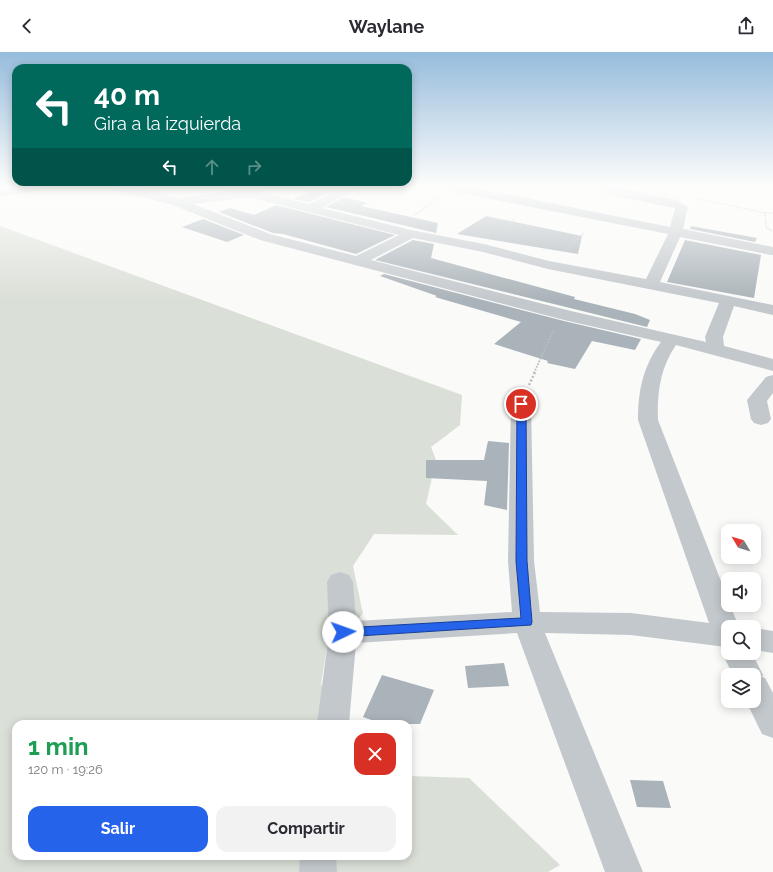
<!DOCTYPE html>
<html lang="es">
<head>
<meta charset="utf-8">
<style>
  :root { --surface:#fff; --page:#f2f2f3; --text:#2b2b33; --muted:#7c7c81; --accent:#2563eb }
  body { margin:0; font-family:Raleway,sans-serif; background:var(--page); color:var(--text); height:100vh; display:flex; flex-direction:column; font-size:15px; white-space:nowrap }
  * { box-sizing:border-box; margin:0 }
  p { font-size:13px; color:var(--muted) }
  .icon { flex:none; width:22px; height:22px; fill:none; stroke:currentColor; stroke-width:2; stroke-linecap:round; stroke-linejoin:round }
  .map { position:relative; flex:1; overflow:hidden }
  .sheet { position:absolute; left:12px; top:668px; width:400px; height:140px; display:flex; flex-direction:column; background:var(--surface); border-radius:12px; box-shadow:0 2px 10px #0003 }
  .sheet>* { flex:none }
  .guide { position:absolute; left:12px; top:12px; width:400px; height:122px; border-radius:12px; box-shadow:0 2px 10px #0003; background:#00695c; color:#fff; overflow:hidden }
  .needle { width:26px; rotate:308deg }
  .buttons { position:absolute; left:721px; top:472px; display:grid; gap:8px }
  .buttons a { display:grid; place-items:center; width:40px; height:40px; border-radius:8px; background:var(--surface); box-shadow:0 2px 10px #0003; font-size:20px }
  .pin { position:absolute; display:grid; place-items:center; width:34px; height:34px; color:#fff; margin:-17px; border:2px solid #fff; border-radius:50%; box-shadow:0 1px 4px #0007 }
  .me { position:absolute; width:44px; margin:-22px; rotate:87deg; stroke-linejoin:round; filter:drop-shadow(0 0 3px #0008) }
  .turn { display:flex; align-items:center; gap:14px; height:84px; padding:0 16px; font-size:18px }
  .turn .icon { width:52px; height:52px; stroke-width:2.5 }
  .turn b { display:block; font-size:28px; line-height:34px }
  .lanes { display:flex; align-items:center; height:38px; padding:0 16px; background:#0003; justify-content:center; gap:20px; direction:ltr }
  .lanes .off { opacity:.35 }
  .round { display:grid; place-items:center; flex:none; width:42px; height:42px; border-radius:12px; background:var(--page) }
  .head { display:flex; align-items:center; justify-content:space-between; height:68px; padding:0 16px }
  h1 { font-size:24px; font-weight:700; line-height:30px; color:#1e9e55 }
  .cta { display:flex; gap:8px; margin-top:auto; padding:8px 16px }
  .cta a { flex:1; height:46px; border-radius:12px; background:var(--accent); color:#fff; font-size:16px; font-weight:700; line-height:46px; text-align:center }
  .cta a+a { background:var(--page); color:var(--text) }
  header { display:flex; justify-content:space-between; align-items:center; height:52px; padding:0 16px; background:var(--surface); font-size:18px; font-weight:700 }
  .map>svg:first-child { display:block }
</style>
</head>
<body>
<header><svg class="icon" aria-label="back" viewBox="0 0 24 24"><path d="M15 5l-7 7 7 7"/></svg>Waylane<svg class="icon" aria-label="share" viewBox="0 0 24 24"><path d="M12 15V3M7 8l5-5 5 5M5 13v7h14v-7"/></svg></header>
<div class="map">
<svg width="773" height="820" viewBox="0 0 773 820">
  <rect width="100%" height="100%" fill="#fafaf8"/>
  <path fill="#dadfd7" d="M 0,174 L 462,343 L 460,373 L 431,395 L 436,408 L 426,452 L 458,483 L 374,482 L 353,514 L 363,562 L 327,595 L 321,632 L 348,672 L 16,672 L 16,804 L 408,804 L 408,724 L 469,726 L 560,813 L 548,820 L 0,820 Z"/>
  <g fill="#aab3b9">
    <path d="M 315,138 L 328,141 L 309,150 L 293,147 Z"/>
    <path d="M 344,145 L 368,151 L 361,154 L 438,171 L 436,181 L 326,155 Z"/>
    <path d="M 276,153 L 395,183 L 356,202 L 283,182 L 273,181 L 219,160 L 230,156 L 254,163 Z"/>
    <path d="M 486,164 L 582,184 L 578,202 L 457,182 Z"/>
    <path d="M 203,167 L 244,183 L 227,190 L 182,175 Z"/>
    <path d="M 691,174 L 757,186 L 755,190 L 690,177 Z"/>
    <path d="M 413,188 L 434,192 L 431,206 L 575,245 L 574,247 L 635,262 L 650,268 L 647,275 L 375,208 Z"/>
    <path d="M 685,188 L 761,203 L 754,246 L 667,230 Z"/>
    <path d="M 384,222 L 564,269 L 641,287 L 635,298 L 592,289 L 575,317 L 547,311 L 548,309 L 494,292 L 521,270 L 435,245 L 437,244 L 380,224 Z"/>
    <path d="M 488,389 L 509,391 L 507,458 L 484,453 L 487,429 L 426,426 L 426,408 L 484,408 Z"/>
    <path d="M 504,611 L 509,634 L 468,636 L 465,614 Z"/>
    <path d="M 382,623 L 434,638 L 420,672 L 383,672 L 363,665 Z"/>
    <path d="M 630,728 L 663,729 L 671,756 L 637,755 Z"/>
  </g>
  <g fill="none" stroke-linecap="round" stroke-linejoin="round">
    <g stroke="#bbbfc2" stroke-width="1.5" stroke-dasharray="1 1" stroke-linecap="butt">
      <path d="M 699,147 L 765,161 L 773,161"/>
      <path d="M 765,161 L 766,175 L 772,179"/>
      <path d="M 414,164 L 437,146"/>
      <path d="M 499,182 L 515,166"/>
      <path d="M 566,198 L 584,181"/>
    </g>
    <path stroke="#bbbfc2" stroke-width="2" stroke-dasharray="1.5 1.5" stroke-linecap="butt" d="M 534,321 L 553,279"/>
    <path stroke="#bbbfc2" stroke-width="2.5" stroke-dasharray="2 2" stroke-linecap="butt" d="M 529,333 L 535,320"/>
    <g fill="#c3c8cc" fill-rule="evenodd">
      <path d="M 12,134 L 51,134 C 47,138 9,143 0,145 L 0,137 Z"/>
      <path d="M 108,134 L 130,134 L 178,146 L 249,137 L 309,152 L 345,134 L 361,134 L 322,156 L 411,178 L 484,192 L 549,209 L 646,227 L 668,182 L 450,139 L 444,135 L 465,134 L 670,175 L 675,156 L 606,142 L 600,134 L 613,134 L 677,148 L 688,155 L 683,177 L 773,195 L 773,203 L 771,203 L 680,185 L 660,230 L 773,253 L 773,263 L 734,254 L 723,285 L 724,294 L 773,307 L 773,319 L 676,293 C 660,316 657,341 658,368 L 728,547 L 728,553 L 730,553 L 739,575 L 728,575 L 728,601 L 752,601 L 763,623 L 762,625 L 765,626 L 773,641 L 773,686 L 762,682 L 746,649 L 754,649 L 754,623 L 733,623 L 722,601 L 726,595 L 631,583 L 545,581 L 643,820 L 605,820 L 517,581 L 356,591 L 349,672 L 317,672 L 329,581 L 327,530 L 331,523 L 340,520 L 349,523 L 353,530 L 356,569 L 512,560 L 508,509 L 511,352 L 514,348 L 521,346 L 528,348 L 531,352 L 534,509 L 540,560 L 631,561 L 709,571 L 638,368 C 638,339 643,314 661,290 L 564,268 L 260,188 L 173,153 L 110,137 ZM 249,145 L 399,183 L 356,204 L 270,182 L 193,152 ZM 413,186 L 483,200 L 548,217 L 719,251 L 705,285 L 706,290 L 571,259 L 371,208 Z"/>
      <path d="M 773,323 L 773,341 L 767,349 L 771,367 L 768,371 L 761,373 L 754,371 L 751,367 L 747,348 L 766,325 Z"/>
      <path d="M 754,576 L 773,579 L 773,601 L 754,598 Z"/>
      <path d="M 300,804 L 336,804 L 337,820 L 299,820 Z"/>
    </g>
  </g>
  <linearGradient id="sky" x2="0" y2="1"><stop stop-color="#96bcdc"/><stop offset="0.54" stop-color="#fdfdfc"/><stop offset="1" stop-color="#fdfdfc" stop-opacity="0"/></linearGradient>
  <rect width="773" height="249" fill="url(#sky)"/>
  <path fill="#2563eb" stroke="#184099" d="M 521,349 L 526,352 L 527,509 L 532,570 L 531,573 L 343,585 L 339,584 L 337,580 L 339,577 L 343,576 L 521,566 L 516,509 L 517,352 Z"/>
</svg>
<div class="buttons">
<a><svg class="needle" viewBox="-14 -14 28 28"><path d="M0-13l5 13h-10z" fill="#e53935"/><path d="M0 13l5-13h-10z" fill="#7c7c81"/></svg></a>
<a><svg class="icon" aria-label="sound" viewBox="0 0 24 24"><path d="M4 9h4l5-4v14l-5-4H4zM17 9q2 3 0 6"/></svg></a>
<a><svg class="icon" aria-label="search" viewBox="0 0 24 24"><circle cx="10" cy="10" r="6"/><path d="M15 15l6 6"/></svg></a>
<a><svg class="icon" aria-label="layers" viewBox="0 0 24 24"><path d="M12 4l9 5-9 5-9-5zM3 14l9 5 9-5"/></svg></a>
</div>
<div class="pin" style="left:521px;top:352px;background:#d93025"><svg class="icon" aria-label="arrive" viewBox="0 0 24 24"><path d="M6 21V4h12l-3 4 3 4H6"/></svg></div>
<svg class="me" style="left:343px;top:580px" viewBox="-20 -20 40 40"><circle r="19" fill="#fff"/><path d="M0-13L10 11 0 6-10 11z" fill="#2563eb"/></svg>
<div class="guide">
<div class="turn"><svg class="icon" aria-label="left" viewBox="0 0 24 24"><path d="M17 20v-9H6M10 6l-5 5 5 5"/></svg><div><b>40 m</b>Gira a la izquierda</div></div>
<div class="lanes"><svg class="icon" aria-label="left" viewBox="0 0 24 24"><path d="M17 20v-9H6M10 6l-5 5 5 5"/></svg><svg class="icon off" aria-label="ahead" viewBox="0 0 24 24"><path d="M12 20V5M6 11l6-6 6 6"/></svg><svg class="icon off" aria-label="right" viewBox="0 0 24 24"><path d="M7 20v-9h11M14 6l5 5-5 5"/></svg></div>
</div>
<section class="sheet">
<div class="head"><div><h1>1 min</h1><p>120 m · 19:26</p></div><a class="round" style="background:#d93025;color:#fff"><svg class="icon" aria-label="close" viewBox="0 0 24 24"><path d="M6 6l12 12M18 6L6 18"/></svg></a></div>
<div class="cta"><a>Salir</a><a>Compartir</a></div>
</section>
</div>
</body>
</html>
